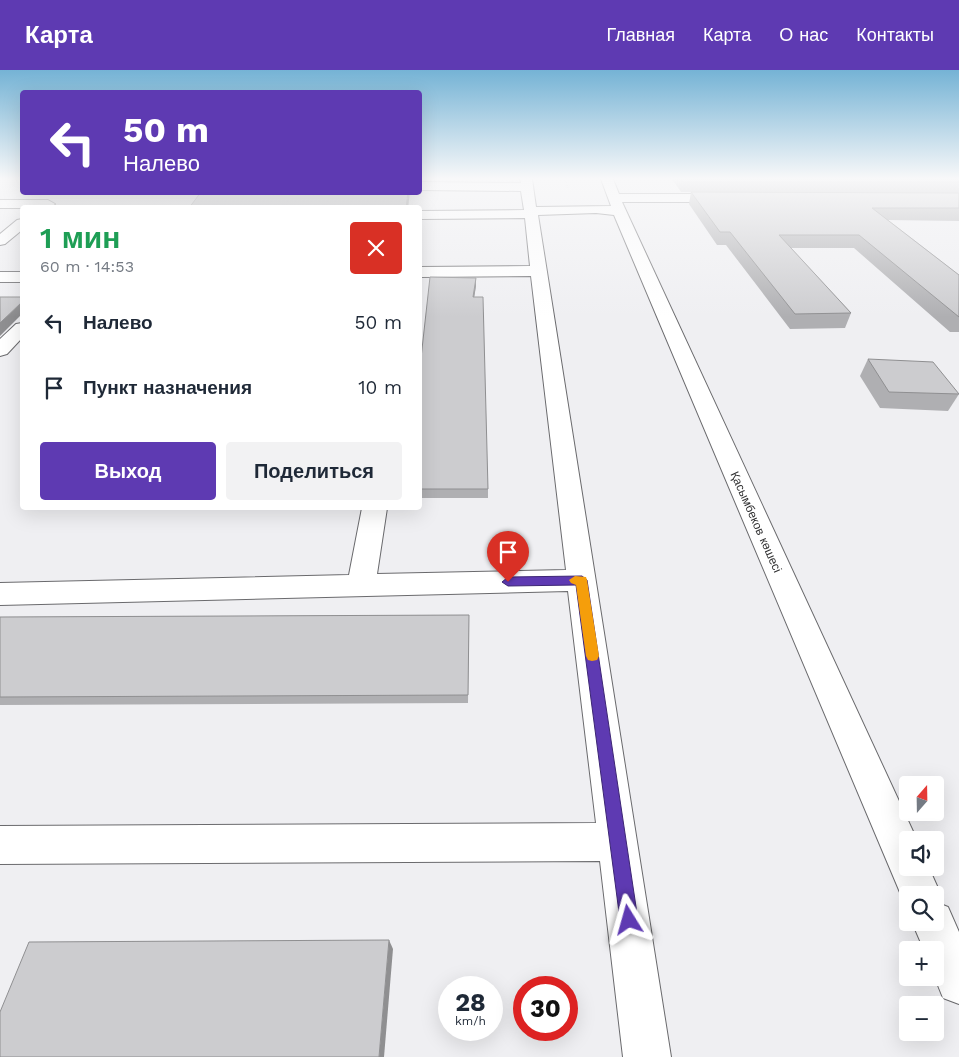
<!DOCTYPE html>
<html lang="ru">
<head>
<meta charset="utf-8">
<style>
  :root { --surface:#fff; --page:#f2f2f3; --text:#1f2937; --muted:#747a83; --accent:#5e3ab2 }
  body { margin:0; font-family:"Work Sans",sans-serif; background:var(--page); color:var(--text); height:100vh; display:flex; flex-direction:column; font-size:19px; white-space:nowrap }
  * { box-sizing:border-box; margin:0 }
  p { font-size:16px; color:var(--muted) }
  .icon { flex:none; width:28px; height:28px; fill:none; stroke:currentColor; stroke-width:2; stroke-linecap:round; stroke-linejoin:round }
  .map { position:relative; flex:1; overflow:hidden }
  .panel { position:absolute; left:20px; top:135px; width:402px; height:305px; display:flex; flex-direction:column; background:var(--surface); border-radius:5px; box-shadow:0 5px 20px #0002 }
  .panel>* { flex:none }
  .hud { position:absolute; left:20px; top:20px; width:402px; height:105px; border-radius:5px; box-shadow:0 5px 20px #0002; background:#5e3ab2; color:#fff; overflow:hidden }
  .needle { width:32px; rotate:20deg }
  .controls { position:absolute; left:899px; top:706px; display:grid; gap:10px }
  .controls a { display:grid; place-items:center; width:45px; height:45px; border-radius:5px; background:var(--surface); box-shadow:0 5px 20px #0002; font-size:25px }
  .speed { position:absolute; left:438px; top:906px; display:flex; gap:10px; font-size:25px; font-weight:700; text-align:center }
  .speed>* { display:grid; place-content:center; width:65px; height:65px; border-radius:50%; background:var(--surface); box-shadow:0 5px 20px #0002; line-height:1 }
  .speed small { font-size:12px; font-weight:400 }
  .speed .limit { border:8px solid #d22; background:#fff; color:#111 }
  .pin { position:absolute; display:grid; place-items:center; width:42px; height:42px; color:#fff; margin:-51px -21px; border-radius:50% 50% 50% 0; rotate:-45deg; box-shadow:0 0 5px #0007 }
  .pin .icon { rotate:45deg }
  .me { position:absolute; width:55px; margin:-28px; rotate:352deg; stroke-linejoin:round; filter:drop-shadow(0 0 4px #0008) }
  .turn { display:flex; align-items:center; gap:18px; height:105px; padding:0 20px; font-size:22px }
  .turn .icon { width:65px; height:65px; stroke-width:2.5 }
  .turn b { display:block; font-size:35px; line-height:42px }
  .round { display:grid; place-items:center; flex:none; width:52px; height:52px; border-radius:5px; background:var(--page) }
  .overview { display:flex; align-items:center; justify-content:space-between; height:85px; padding:0 20px }
  h1 { font-size:30px; font-weight:600; line-height:38px; color:#1e9e55 }
  .primary-button { display:flex; gap:10px; margin-top:auto; padding:10px 20px }
  .primary-button a { flex:1; height:58px; border-radius:5px; background:var(--accent); color:#fff; font-size:20px; font-weight:600; line-height:58px; text-align:center }
  .primary-button a+a { background:var(--page); color:var(--text) }
  ul { padding:0; list-style:none }
  li { display:flex; align-items:center; gap:15px; height:65px; padding:0 20px }
  li div { flex:1 }
  li b { display:block; font-size:19px }
  li em { font-style:normal }
  header { display:flex; align-items:center; gap:30px; box-sizing:border-box; height:70px; padding:0 25px; background:var(--accent); color:#fff }
  header strong { font-size:24px }
  nav { display:flex; gap:28px; margin-inline-start:auto; font-size:18px }
  .map>svg:first-child { display:block }
</style>
</head>
<body>
<header>
<strong>Карта</strong>
<nav><a>Главная</a><a>Карта</a><a>О нас</a><a>Контакты</a></nav>
</header>
<div class="map">
<svg width="959" height="987" viewBox="0 0 959 987">
  <rect width="100%" height="100%" fill="#efeff2"/>
  <g fill="none" stroke-linecap="round" stroke-linejoin="round">
    <defs>
      <g id="minor">
        <path d="M 520,109 L 532,109 L 536,137 L 611,136 L 601,109 L 613,109 L 619,124 L 728,124 L 734,128 L 728,132 L 622,132 L 917,770 L 908,770 L 908,798 L 929,798 L 941,825 L 938,833 L 948,837 L 959,862 L 959,934 L 943,928 L 935,908 L 935,880 L 924,880 L 912,852 L 935,852 L 935,825 L 908,825 L 907,839 L 614,145 L 596,143 L 538,145 L 671,987 L 623,987 L 600,791 L 0,794 L 0,756 L 596,753 L 568,521 L 0,535 L 0,513 L 349,505 L 362,438 L 387,438 L 377,504 L 566,500 L 531,206 L 420,207 L 420,197 L 530,196 L 525,148 L 420,149 L 420,141 L 524,140 L 521,121 L 420,120 L 420,112 L 521,113 Z"/>
        <path d="M 0,130 L 48,130 L 55,134 L 50,138 L 0,138 Z"/>
        <path d="M 22,149 L 22,160 L 5,174 L 0,175 L 0,164 L 17,150 Z"/>
        <rect x="0" y="202" width="22" height="10"/>
        <path d="M 22,253 L 22,268 L 7,284 L 0,286 L 0,269 L 16,254 Z"/>
      </g>
    </defs>
    <use href="#minor" stroke="#6a6a6d" stroke-width="2"/>
    <path stroke="#aaaaac" stroke-width="1" stroke-dasharray="1 2" stroke-linecap="butt" d="M 565,109 L 568,118"/>
    <use href="#minor" fill="#fff" fill-rule="evenodd"/>
  </g>
  <g fill="#afafb2">
    <path d="M 672,109 L 959,109 L 959,122 L 958,123 L 959,123 L 959,151 L 888,150 L 959,205 L 959,262 L 950,262 L 854,178 L 791,178 L 851,243 L 845,258 L 790,259 L 726,175 L 717,175 L 689,134 L 691,122 L 681,122 Z"/>
    <path d="M 476,208 L 476,216 L 474,227 L 488,419 L 488,428 L 420,428 L 420,297 Z"/>
    <path d="M 868,289 L 959,324 L 948,341 L 880,338 L 860,306 Z"/>
    <path d="M 469,545 L 468,633 L 0,635 L 0,547 Z"/>
  </g>
  <g fill="#8f8f91">
    <path d="M 408,122 L 410,122 L 408,138 L 406,138 Z"/>
    <path d="M 476,208 L 476,216 L 473,235 L 473,227 Z"/>
    <path d="M 22,232 L 22,244 L 0,266 L 0,253 Z"/>
    <path d="M 389,870 L 393,879 L 384,987 L 379,987 Z"/>
  </g>
  <g fill="#cccccf" stroke="#8f8f91">
    <path d="M 681,109 L 959,109 L 959,112 L 683,112 Z"/>
    <path d="M 201,122 L 408,122 L 406,138 L 189,138 Z"/>
    <path d="M 691,122 L 959,123 L 959,138 L 872,138 L 959,205 L 959,247 L 859,165 L 779,165 L 851,243 L 795,244 L 730,162 L 720,162 Z"/>
    <path d="M 430,207 L 476,208 L 473,227 L 483,227 L 488,419 L 420,419 L 420,297 Z"/>
    <path d="M 0,227 L 22,227 L 22,232 L 0,253 Z"/>
    <path d="M 868,289 L 933,292 L 959,324 L 889,322 Z"/>
    <path d="M 469,545 L 468,625 L 0,627 L 0,547 Z"/>
    <path d="M 389,870 L 379,987 L 0,987 L 0,942 L 29,872 Z"/>
  </g>
  <linearGradient id="sky" x2="0" y2="1"><stop stop-color="#75b3d5"/><stop offset="0.44" stop-color="#f8f8f9"/><stop offset="1" stop-color="#f8f8f9" stop-opacity="0"/></linearGradient>
  <rect width="959" height="247" fill="url(#sky)"/>
  <path fill="#5e3ab2" stroke="#3d2674" d="M 582,506 L 587,510 L 638,850 L 635,857 L 629,859 L 623,857 L 620,850 L 576,515 L 508,516 L 502,512 L 508,507 Z"/>
  <path fill="#f59e0b" d="M 575,506 L 586,507 L 587,510 L 599,586 L 597,590 L 592,591 L 588,590 L 586,586 L 576,515 L 571,513 L 569,510 Z"/>
  <g text-anchor="middle" stroke-width="5" stroke-linejoin="round" paint-order="stroke">
    <g font-size="12" fill="#303031" stroke="#fff">
      <text transform="translate(756 452) rotate(66)" y="4">Қасымбеков көшесі</text>
    </g>
  </g>
</svg>
<div class="controls">
<a><svg class="needle" viewBox="-14 -14 28 28"><path d="M0-13l5 13h-10z" fill="#e53935"/><path d="M0 13l5-13h-10z" fill="#747a83"/></svg></a>
<a><svg class="icon" aria-label="sound" viewBox="0 0 24 24"><path d="M4 9h4l5-4v14l-5-4H4zM17 9q2 3 0 6"/></svg></a>
<a><svg class="icon" aria-label="search" viewBox="0 0 24 24"><circle cx="10" cy="10" r="6"/><path d="M15 15l6 6"/></svg></a>
<a>+</a>
<a>−</a>
</div>
<div class="speed"><div>28<small>km/h</small></div><div class="limit">30</div></div>
<div class="pin" style="left:508px;top:512px;background:#d93025"><svg class="icon" aria-label="arrive" viewBox="0 0 24 24"><path d="M6 21V4h12l-3 4 3 4H6"/></svg></div>
<svg class="me" style="left:629px;top:850px" viewBox="-20 -20 40 40"><path d="M0-17L14 15 0 8-14 15z" fill="#5e3ab2" stroke="#fff" stroke-width="4"/></svg>
<div class="hud">
<div class="turn"><svg class="icon" aria-label="left" viewBox="0 0 24 24"><path d="M17 20v-9H6M10 6l-5 5 5 5"/></svg><div><b>50 m</b>Налево</div></div>
</div>
<section class="panel">
<div class="overview"><div><h1>1 мин</h1><p>60 m · 14:53</p></div><a class="round" style="background:#d93025;color:#fff"><svg class="icon" aria-label="close" viewBox="0 0 24 24"><path d="M6 6l12 12M18 6L6 18"/></svg></a></div>
<ul>
<li><svg class="icon" aria-label="left" viewBox="0 0 24 24"><path d="M17 20v-9H6M10 6l-5 5 5 5"/></svg><div><b>Налево</b></div><em>50 m</em></li>
<li><svg class="icon" aria-label="arrive" viewBox="0 0 24 24"><path d="M6 21V4h12l-3 4 3 4H6"/></svg><div><b>Пункт назначения</b></div><em>10 m</em></li>
</ul>
<div class="primary-button"><a>Выход</a><a>Поделиться</a></div>
</section>
</div>
</body>
</html>
